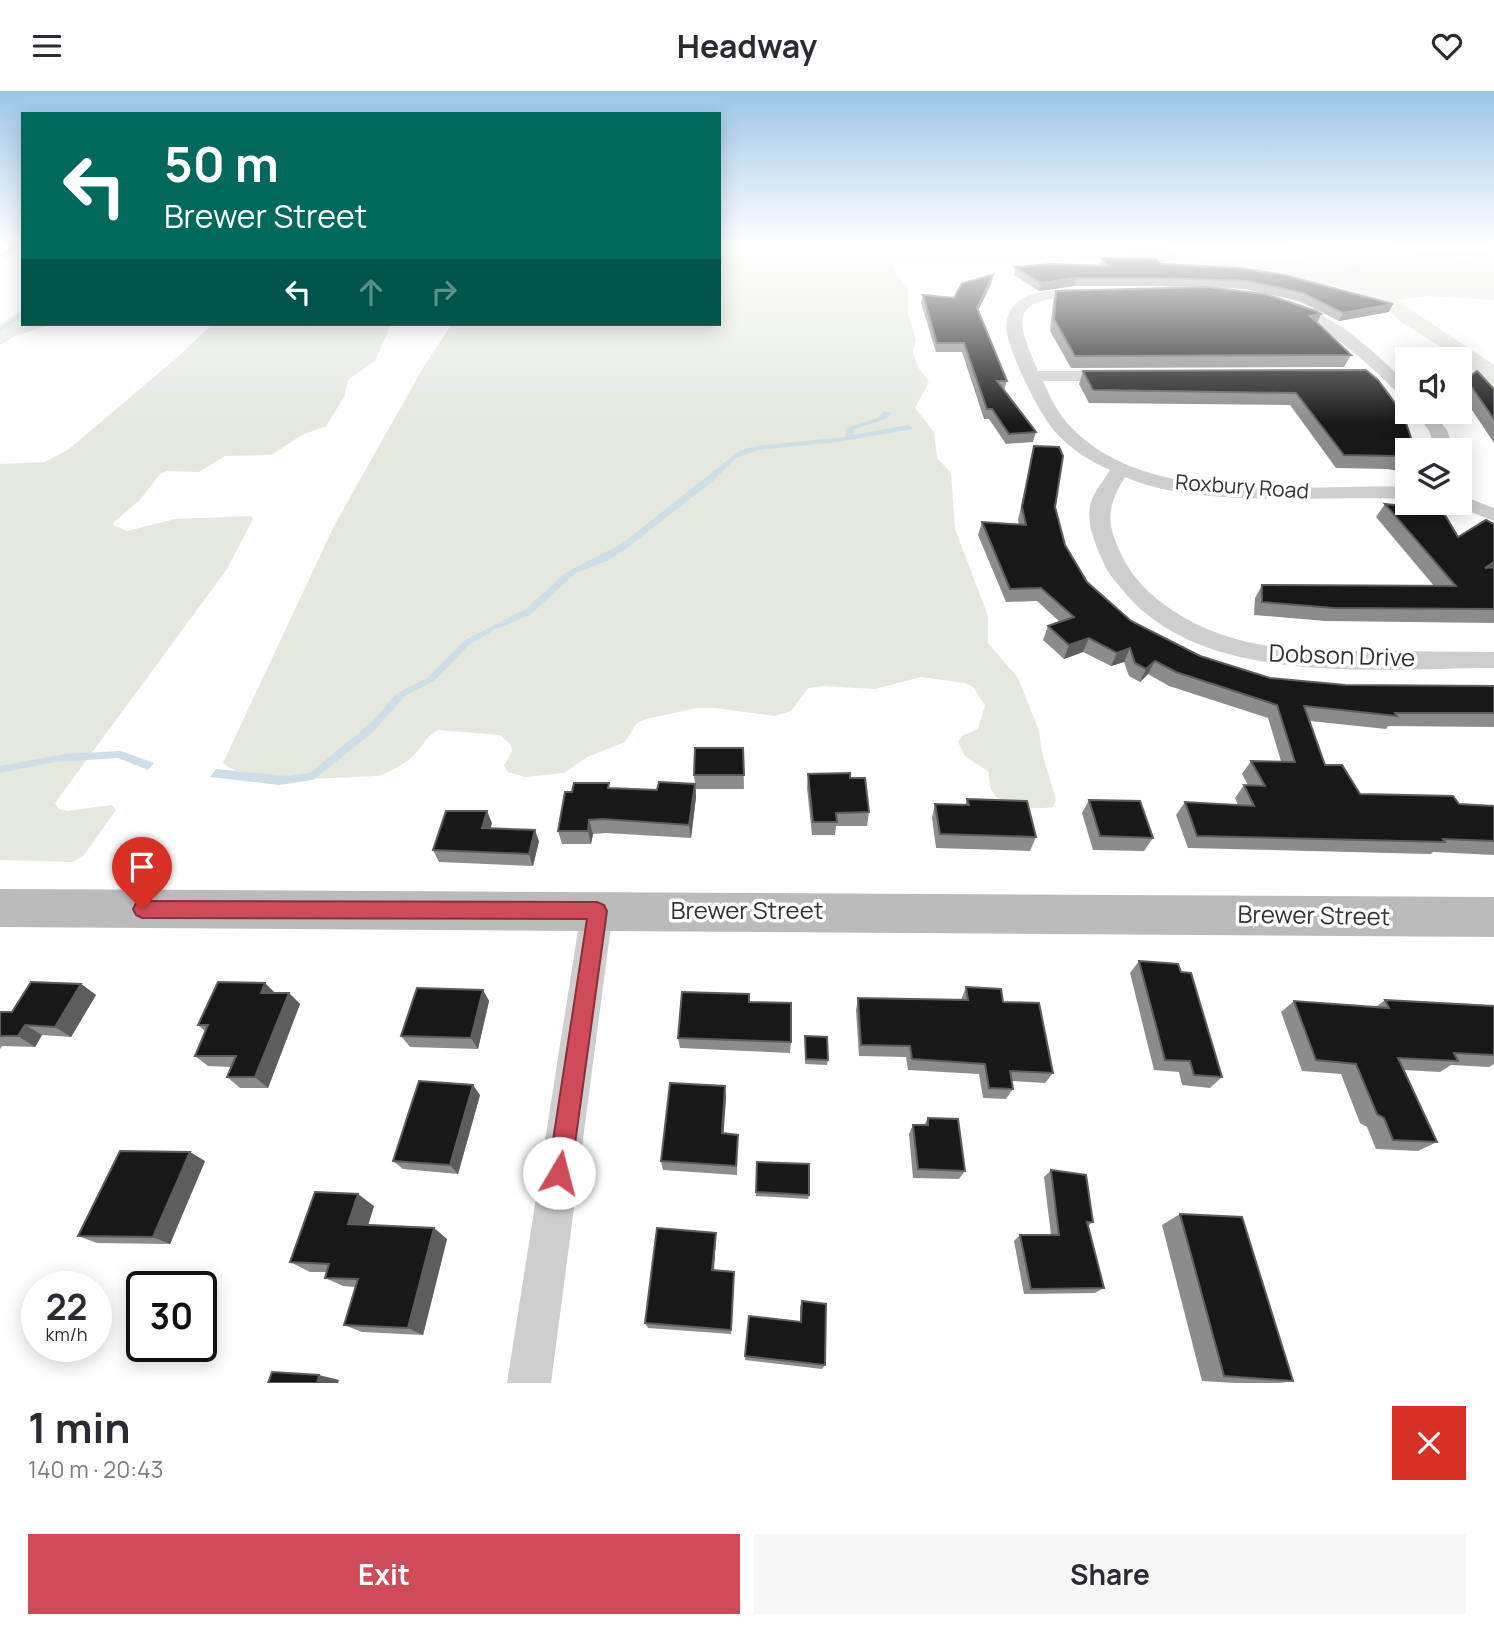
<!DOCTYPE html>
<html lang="en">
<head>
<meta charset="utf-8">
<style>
  :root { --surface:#fff; --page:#f7f7f7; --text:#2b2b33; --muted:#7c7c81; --accent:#d04b5a }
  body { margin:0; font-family:Manrope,sans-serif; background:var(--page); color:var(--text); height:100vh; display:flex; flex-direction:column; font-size:26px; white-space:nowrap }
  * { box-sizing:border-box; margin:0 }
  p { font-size:23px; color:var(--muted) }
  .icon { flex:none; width:38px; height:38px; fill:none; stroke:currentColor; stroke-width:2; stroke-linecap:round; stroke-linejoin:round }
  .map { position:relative; height:1292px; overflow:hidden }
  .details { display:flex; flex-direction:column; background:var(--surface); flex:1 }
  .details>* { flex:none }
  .banner { position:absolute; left:21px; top:21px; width:700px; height:214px; border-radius:0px; box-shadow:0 4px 18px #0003; background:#00695c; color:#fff; overflow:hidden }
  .tools { position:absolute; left:1395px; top:256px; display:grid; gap:14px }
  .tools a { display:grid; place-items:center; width:77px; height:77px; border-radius:0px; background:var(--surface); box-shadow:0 4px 18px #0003; font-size:35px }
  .speed { position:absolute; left:21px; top:1180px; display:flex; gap:14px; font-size:35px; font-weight:700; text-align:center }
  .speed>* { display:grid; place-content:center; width:91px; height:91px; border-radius:50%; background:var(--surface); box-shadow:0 4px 18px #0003; line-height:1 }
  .speed small { font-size:18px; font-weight:400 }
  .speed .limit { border:4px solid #111; border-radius:10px; background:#fff; color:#111 }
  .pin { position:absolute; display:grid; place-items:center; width:60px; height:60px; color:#fff; margin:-72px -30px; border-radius:50% 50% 50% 0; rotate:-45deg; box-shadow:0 0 7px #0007 }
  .pin .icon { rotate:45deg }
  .me { position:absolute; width:77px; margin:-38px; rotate:8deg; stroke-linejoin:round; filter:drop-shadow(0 0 5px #0008) }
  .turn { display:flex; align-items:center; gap:24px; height:147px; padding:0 28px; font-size:32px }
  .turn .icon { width:91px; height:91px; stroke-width:2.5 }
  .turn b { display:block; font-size:49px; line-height:60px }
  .lanes { display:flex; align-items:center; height:66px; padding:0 28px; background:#0003; justify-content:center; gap:35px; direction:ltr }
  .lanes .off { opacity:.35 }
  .round { display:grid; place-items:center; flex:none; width:74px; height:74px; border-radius:0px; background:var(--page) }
  .overview { display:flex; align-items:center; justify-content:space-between; height:119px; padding:0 28px }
  h1 { font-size:42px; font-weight:700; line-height:52px }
  .action { display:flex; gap:14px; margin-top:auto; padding:14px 28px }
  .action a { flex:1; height:80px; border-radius:0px; background:var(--accent); color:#fff; font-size:28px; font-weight:700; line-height:80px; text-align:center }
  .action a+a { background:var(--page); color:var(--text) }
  header { display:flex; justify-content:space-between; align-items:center; height:91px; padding:0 28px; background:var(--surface); font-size:32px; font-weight:700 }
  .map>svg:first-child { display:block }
</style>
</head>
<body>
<header><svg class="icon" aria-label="menu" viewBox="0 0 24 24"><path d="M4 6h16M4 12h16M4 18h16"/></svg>Headway<svg class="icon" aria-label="heart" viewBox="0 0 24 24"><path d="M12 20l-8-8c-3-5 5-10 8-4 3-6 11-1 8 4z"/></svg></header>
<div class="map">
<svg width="1494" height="1292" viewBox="0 0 1494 1292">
  <rect width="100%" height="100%" fill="#fff"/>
  <g fill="#e4e8de">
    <path d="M 719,152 L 1160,152 L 1184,165 L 1283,168 L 1300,166 L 1292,155 L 1295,152 L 1331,152 L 1348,156 L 1383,155 L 1437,161 L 1494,159 L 1494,209 L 1427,205 L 1396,209 L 1494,274 L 1494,297 L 1460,268 L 1401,231 L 1375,207 L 1338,196 L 1251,181 L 1238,175 L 1178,177 L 1149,174 L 1138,167 L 1117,162 L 1074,172 L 895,173 L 893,175 L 908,200 L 908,223 L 916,249 L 913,261 L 918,276 L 929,291 L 915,317 L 934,341 L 937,367 L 951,382 L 955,438 L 988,525 L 988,552 L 1018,587 L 1039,640 L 1042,662 L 1056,709 L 1053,716 C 1036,719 998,717 991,698 C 989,693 989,687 989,681 L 965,665 L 958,651 L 962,645 L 978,638 L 985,614 L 973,596 L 965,592 L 921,586 L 875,598 L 824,595 L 808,597 L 791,620 L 775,625 L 715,617 L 697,617 L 646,628 L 637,632 L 625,651 L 587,666 L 564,682 L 525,686 L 508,681 L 504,675 L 512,660 L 511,654 L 500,644 L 438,639 C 426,644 424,655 414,664 C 405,673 390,681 378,685 C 343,686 248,695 223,672 L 334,435 L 424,275 L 452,233 L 719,233 Z"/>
    <path d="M 23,218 L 23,233 L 52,233 L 15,245 L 0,254 L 0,234 Z"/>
    <path d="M 212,233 L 391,233 L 375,270 L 348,289 L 344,306 L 326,335 L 302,344 L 271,364 L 225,365 L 199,381 L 167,380 L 160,383 L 139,410 L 115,430 L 113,434 L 127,440 L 175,428 L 251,425 L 253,428 L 227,478 L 55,712 L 59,718 L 67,720 L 112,714 L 116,719 L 84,764 L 73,771 L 0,769 L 0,373 L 45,371 L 69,358 L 180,264 Z"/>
  </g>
  <g fill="#cddee7">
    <path d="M 1103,152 L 1154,152 L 1167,157 L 1171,165 C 1151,175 1121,162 1103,152 Z"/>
    <path d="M 884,320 L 891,322 L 886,328 L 855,338 L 852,344 L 908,334 L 913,338 L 837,351 L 758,359 L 736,367 L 713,390 L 627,457 L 609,469 L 576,482 L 530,524 L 494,539 L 469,554 L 434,590 L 405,605 L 372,642 L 313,689 L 279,694 L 210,686 L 216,678 L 286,685 L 310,682 L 372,631 L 396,603 L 427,587 L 465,549 L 526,518 L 565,482 L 623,452 L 739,360 L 756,355 L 845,346 L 846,337 L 878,327 Z"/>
    <path d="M 121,660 L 154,672 L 148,679 L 118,667 L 55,671 L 0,682 L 0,675 L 65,663 Z"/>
  </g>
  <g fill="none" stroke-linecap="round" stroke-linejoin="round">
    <g fill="#cddee7" fill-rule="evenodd">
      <path d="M 1494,165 L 1494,167 C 1474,172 1455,175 1435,176 C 1398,177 1380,168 1345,186 L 1341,185 C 1371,166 1399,175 1433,174 C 1454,173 1474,169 1494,165 Z"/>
      <path d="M 23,222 L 23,225 L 0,240 L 0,237 Z"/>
    </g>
    <path fill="#cecece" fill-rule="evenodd" d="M 18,152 L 23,152 L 23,155 L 0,168 L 0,164 Z"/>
    <g fill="#cecece" fill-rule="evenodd">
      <path d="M 1066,198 L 1092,198 L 1099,202 C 1092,208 1082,206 1073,206 C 1006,208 1018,233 1038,280 L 1116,280 L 1124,285 L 1116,290 L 1043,290 C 1050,306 1058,323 1070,335 C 1147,418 1304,392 1407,396 L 1407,408 C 1326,404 1197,418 1125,386 C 1106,418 1106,431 1122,465 C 1133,488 1151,505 1172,519 C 1234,561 1305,560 1377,560 C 1416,560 1455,561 1494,561 L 1494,577 C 1381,577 1206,597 1126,503 C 1118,493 1109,484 1104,473 C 1096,455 1085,431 1091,411 C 1094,401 1104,389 1110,379 C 1091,371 1072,359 1057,343 C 1039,323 1013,269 1007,243 C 1005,234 1007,224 1012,217 C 1023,201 1048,200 1066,198 Z"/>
      <path d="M 1287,211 C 1335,223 1373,259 1407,293 L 1407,307 L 1401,305 C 1365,269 1330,237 1282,218 L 1280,215 Z"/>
      <path d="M 1415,320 L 1432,320 L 1447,339 L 1454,359 L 1436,359 L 1429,340 Z"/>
      <path d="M 1460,404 L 1494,417 L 1494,430 L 1453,414 L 1451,411 L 1460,411 Z"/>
      <path d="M 597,806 L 608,810 L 613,820 L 551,1292 L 507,1292 L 581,820 L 586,810 Z"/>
    </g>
    <path fill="#bbb" fill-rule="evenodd" d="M 0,798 L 1494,806 L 1494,846 L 0,836 Z"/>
  </g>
  <g fill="#8c8c8c">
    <path d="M 1102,167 L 1161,173 L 1239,177 L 1389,221 L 1339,230 L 1299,210 L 1245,198 L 1209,196 L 1317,232 L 1351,264 L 1344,276 L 1071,277 L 1050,240 L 1053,211 L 1056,200 L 1204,196 L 1158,195 L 1074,195 L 1039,200 L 1014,184 L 1015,176 L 1100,175 Z"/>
    <path d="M 991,193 L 978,220 L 1007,290 L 1004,299 L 1036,341 L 1033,351 L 1006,353 L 989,328 L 984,328 L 962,261 L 936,261 L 921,212 L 923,204 L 954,207 Z"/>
    <path d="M 1366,279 L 1407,359 L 1407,377 L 1405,381 L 1387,378 L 1336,377 L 1290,314 L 1089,312 L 1079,293 L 1083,280 Z"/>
    <path d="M 1466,288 L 1494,298 L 1494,352 L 1460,301 L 1460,299 Z"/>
    <path d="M 1034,355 L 1055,416 L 1065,454 L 1087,491 L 1131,530 L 1200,565 L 1270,587 L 1345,594 L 1494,595 L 1494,636 L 1388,635 L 1386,638 L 1310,630 L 1325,674 L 1360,703 L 1459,713 L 1494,715 L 1494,764 L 1433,761 L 1431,763 L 1188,757 L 1176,724 L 1185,711 L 1238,714 L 1235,707 L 1244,694 L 1248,694 L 1242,683 L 1251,670 L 1281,670 L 1268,627 L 1169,595 L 1148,583 L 1140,591 L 1129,585 L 1124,571 L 1111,575 L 1083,561 L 1064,568 L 1043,549 L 1048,535 L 1060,531 L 1037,510 L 1006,511 L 978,444 L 982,431 L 1019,434 L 1018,429 Z"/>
    <path d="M 1385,413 L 1458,446 L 1494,433 L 1494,532 L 1325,530 L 1254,524 L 1255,507 L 1262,494 L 1434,495 L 1376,426 Z"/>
    <path d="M 743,657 L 744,698 L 696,698 L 696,706 L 691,747 L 606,742 L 593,743 L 591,753 L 562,753 L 558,740 L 572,701 L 610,697 L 657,699 L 695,693 L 694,684 Z"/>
    <path d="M 808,683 L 850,687 L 869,721 L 867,735 L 836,735 L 835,744 L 812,744 L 807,697 Z"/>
    <path d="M 967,708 L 1036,746 L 1030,760 L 936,757 L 932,727 L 935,713 L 965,714 Z"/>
    <path d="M 1089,709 L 1153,747 L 1144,760 L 1093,759 L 1082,722 Z"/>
    <path d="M 492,732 L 490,737 L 539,750 L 533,775 L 439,771 L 433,759 Z"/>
    <path d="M 1139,870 L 1222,986 L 1210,997 L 1182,994 L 1179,981 L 1154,979 L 1130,882 Z"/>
    <path d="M 265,892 L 275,902 L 289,902 L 300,913 L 268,997 L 240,997 L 227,986 L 232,976 L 208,975 L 195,965 L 206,941 L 198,934 Z"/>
    <path d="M 81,893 L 96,904 L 71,946 L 42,944 L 35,956 L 2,955 L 0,958 L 0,921 L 12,921 Z"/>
    <path d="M 966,896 L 1003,911 L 1053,982 L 1045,992 L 1012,990 L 1013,998 L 1006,1008 L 983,1007 L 979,983 L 908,979 L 906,966 L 859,965 L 856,919 L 858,907 L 961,909 Z"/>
    <path d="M 483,899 L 489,910 L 478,958 L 410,956 L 401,945 Z"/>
    <path d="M 1385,909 L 1494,915 L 1494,973 L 1489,976 L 1451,974 L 1440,981 L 1404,979 L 1437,1051 L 1418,1060 L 1376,1058 L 1367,1036 L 1360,1032 L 1341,983 L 1302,980 L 1281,921 L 1294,910 L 1376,916 Z"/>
    <path d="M 749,911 L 791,951 L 790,962 L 680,957 L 678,947 Z"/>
    <path d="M 805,945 L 828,969 L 827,974 L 805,973 Z"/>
    <path d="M 480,1004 L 458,1083 L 403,1078 L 393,1070 Z"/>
    <path d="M 726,1006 L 723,1043 L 738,1044 L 737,1084 L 663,1079 L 661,1070 Z"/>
    <path d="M 928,1027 L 965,1080 L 959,1088 L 913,1087 L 909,1043 L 913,1034 L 924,1034 Z"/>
    <path d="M 205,1070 L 170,1153 L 97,1152 L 78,1145 Z"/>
    <path d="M 757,1071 L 809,1104 L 808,1108 L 756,1105 Z"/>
    <path d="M 1051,1079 L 1093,1131 L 1088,1135 L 1104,1197 L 1095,1202 L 1024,1203 L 1014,1150 L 1020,1144 L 1051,1144 L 1044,1086 Z"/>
    <path d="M 374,1115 L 368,1134 L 447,1148 L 423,1244 L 362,1241 L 344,1234 L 355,1196 L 343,1195 L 325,1187 L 326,1181 L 310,1181 L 290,1171 Z"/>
    <path d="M 1180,1123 L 1293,1290 L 1280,1292 L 1236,1292 L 1202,1290 L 1162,1134 Z"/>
    <path d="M 716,1142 L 716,1149 L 714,1180 L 734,1181 L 731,1243 L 648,1237 L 645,1232 Z"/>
    <path d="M 802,1210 L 825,1274 L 822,1278 L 745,1269 L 749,1225 L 800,1231 L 800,1216 Z"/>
  </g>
  <g fill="#5d5d5d">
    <path d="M 993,184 L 991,193 L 975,226 L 977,217 Z"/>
    <path d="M 1076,187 L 1074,195 L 1039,200 L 1041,192 Z"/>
    <path d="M 1393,213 L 1389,221 L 1339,230 L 1343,222 Z"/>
    <path d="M 1321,223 L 1316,234 L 1310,225 Z"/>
    <path d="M 1494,471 L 1494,477 L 1485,477 Z"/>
    <path d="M 1089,547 L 1083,561 L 1064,568 L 1069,554 Z"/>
    <path d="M 1130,557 L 1124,571 L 1111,575 L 1117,562 Z"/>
    <path d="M 1155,570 L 1148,583 L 1140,591 L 1146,578 Z"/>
    <path d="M 695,693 L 696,706 L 691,747 L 689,734 Z"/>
    <path d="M 487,720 L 492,732 L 487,749 L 482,737 Z"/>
    <path d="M 589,729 L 593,743 L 591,753 L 588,740 Z"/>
    <path d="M 535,739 L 539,750 L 533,775 L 529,763 Z"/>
    <path d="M 265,892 L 277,904 L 261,902 Z"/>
    <path d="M 81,893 L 96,904 L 71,946 L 55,936 Z"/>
    <path d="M 483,899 L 489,910 L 478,958 L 471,947 Z"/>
    <path d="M 289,902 L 300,913 L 268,997 L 255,986 Z"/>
    <path d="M 25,934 L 42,944 L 35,956 L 18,945 Z"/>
    <path d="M 473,994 L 480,1004 L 458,1083 L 450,1074 Z"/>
    <path d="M 725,995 L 726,1006 L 723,1052 L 722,1042 Z"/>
    <path d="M 190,1061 L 205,1070 L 170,1153 L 153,1146 Z"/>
    <path d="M 358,1103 L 374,1115 L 365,1144 L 348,1133 Z"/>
    <path d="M 434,1137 L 447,1148 L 423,1244 L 408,1237 Z"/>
    <path d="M 716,1142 L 716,1149 L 713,1186 L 712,1179 Z"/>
    <path d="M 319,1284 L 339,1289 L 338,1292 L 317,1292 Z"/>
  </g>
  <g fill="#181818" stroke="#5d5d5d" stroke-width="2">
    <path d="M 1102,167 L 1156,168 L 1161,173 L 1239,177 L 1284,184 L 1393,213 L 1343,222 L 1303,202 L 1248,190 L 1161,187 L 1076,187 L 1041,192 L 1015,176 L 1051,173 L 1108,175 Z"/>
    <path d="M 993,184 L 977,217 L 1007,290 L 997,290 L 1036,341 L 1009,343 L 992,318 L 987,318 L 964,252 L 937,252 L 923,204 L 954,207 L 962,192 Z"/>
    <path d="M 1207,196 L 1265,203 L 1316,220 L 1321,223 L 1310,225 L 1351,264 L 1075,265 L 1054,228 L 1056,200 Z"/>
    <path d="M 1366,279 L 1378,289 L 1403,323 L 1411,347 L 1412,359 L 1407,359 L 1407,367 L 1395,365 L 1344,364 L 1296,302 L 1093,299 L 1083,280 Z"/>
    <path d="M 1477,280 L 1494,298 L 1494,328 L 1466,288 Z"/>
    <path d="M 1034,355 L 1059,356 L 1063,365 L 1055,416 L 1065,454 L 1087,491 L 1131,530 L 1200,565 L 1270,587 L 1345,594 L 1494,595 L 1494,622 L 1395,622 L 1397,625 L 1304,615 L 1325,674 L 1342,674 L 1360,703 L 1453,705 L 1459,713 L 1494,715 L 1494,750 L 1443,748 L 1445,751 L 1197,745 L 1185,711 L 1254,715 L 1244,694 L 1265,695 L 1251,670 L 1295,671 L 1277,614 L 1176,581 L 1155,570 L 1146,578 L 1135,572 L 1130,557 L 1117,562 L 1089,547 L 1069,554 L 1048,535 L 1074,526 L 1041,497 L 1010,498 L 982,431 L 1026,434 L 1022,416 Z"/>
    <path d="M 1385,413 L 1442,419 L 1458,446 L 1486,429 L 1494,433 L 1494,471 L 1485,477 L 1494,476 L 1494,518 L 1334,517 L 1262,511 L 1262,494 L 1456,495 Z"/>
    <path d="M 695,657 L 743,657 L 744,684 L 694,684 Z"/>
    <path d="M 850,682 L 850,687 L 865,687 L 869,721 L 836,722 L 837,731 L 813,731 L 808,683 Z"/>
    <path d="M 659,691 L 695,693 L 689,734 L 603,728 L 589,729 L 588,740 L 558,740 L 565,701 L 572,701 L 574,692 L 609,692 L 608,697 L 657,699 Z"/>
    <path d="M 967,708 L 1027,710 L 1036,746 L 940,743 L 935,713 L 969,714 Z"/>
    <path d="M 1089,709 L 1140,710 L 1153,747 L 1100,745 Z"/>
    <path d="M 446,720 L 487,720 L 482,737 L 535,739 L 529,763 L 433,759 Z"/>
    <path d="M 1139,870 L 1178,873 L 1181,881 L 1191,882 L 1222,986 L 1194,984 L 1190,970 L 1165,969 Z"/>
    <path d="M 31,891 L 81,893 L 55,936 L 25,934 L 18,945 L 0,945 L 0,921 L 12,921 Z"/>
    <path d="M 218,891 L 265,892 L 261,902 L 289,902 L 255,986 L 227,986 L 236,965 L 195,965 L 208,934 L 198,934 Z"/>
    <path d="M 966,896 L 1001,898 L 1003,911 L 1039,912 L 1053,982 L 1010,980 L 1013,998 L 989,997 L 985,973 L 912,968 L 910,955 L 861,954 L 858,907 L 968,909 Z"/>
    <path d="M 417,897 L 483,899 L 471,947 L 401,945 Z"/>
    <path d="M 682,901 L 749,903 L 749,911 L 791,912 L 791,951 L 678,947 Z"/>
    <path d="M 1385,909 L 1494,915 L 1494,964 L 1454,962 L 1458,970 L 1398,967 L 1437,1051 L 1393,1049 L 1384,1027 L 1377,1023 L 1356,973 L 1316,969 L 1294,910 L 1389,917 Z"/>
    <path d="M 805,945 L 827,946 L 828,969 L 806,968 Z"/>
    <path d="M 419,990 L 473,994 L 450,1074 L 393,1070 Z"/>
    <path d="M 670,992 L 725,995 L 722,1042 L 738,1044 L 736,1075 L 661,1070 Z"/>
    <path d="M 928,1027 L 958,1028 L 965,1080 L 918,1078 L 913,1034 L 928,1034 Z"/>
    <path d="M 120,1060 L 190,1061 L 153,1146 L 78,1145 Z"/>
    <path d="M 757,1071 L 809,1073 L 809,1104 L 756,1101 Z"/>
    <path d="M 1051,1079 L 1086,1084 L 1093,1131 L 1087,1131 L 1104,1197 L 1031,1198 L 1020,1144 L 1059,1144 Z"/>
    <path d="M 315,1101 L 358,1103 L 348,1133 L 434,1137 L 408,1237 L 344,1234 L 358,1188 L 325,1187 L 329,1173 L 290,1171 Z"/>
    <path d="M 1180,1123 L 1242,1126 L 1293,1290 L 1224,1285 Z"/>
    <path d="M 657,1137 L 716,1142 L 712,1179 L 734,1181 L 731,1239 L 645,1232 Z"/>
    <path d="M 802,1210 L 826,1213 L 825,1274 L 745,1265 L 749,1225 L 801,1231 Z"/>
    <path d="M 272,1281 L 319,1284 L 317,1292 L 268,1292 Z"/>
  </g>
  <linearGradient id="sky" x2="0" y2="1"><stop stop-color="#9dc5e8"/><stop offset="0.46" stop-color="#fff"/><stop offset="1" stop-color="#fff" stop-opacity="0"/></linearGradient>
  <rect width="1494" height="333" fill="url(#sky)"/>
  <path fill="#d04b5a" stroke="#87313a" stroke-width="2" d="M 142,810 L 597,811 L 604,814 L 607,820 L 571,1082 L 568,1090 L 559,1094 L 551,1090 L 548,1082 L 587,828 L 142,827 L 136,824 L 133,818 L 136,812 Z"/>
  <g text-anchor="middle" stroke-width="7" stroke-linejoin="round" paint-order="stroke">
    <g font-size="21" fill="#313131" stroke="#fff">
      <text transform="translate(1242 396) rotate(4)" y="7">Roxbury Road</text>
    </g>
    <g font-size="24" fill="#313131" stroke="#fff">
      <text transform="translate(1342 565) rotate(2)" y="8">Dobson Drive</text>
      <text x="747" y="828">Brewer Street</text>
      <text transform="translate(1314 825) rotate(1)" y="8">Brewer Street</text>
    </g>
  </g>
</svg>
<div class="tools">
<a><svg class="icon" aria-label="sound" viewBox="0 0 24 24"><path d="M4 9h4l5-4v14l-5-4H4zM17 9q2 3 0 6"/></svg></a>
<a><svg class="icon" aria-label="layers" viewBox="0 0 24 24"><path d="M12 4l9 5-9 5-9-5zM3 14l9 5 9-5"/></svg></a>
</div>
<div class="speed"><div>22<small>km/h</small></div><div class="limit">30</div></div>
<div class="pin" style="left:142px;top:818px;background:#d93025"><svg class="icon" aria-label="arrive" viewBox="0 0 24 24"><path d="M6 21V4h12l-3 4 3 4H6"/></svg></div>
<svg class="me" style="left:559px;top:1082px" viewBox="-20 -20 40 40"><circle r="19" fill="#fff"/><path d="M0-13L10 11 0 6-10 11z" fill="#d04b5a"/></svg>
<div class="banner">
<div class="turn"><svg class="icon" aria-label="left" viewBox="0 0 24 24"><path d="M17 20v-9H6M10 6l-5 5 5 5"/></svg><div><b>50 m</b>Brewer Street</div></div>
<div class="lanes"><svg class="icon" aria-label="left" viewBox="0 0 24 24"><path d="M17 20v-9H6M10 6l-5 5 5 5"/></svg><svg class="icon off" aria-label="ahead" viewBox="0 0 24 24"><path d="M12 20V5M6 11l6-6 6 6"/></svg><svg class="icon off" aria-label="right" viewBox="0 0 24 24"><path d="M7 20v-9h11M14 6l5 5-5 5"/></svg></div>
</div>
</div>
<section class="details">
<div class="overview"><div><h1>1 min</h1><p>140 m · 20:43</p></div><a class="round" style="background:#d93025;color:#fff"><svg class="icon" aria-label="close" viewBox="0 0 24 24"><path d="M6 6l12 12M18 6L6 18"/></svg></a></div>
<div class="action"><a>Exit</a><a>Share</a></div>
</section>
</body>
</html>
